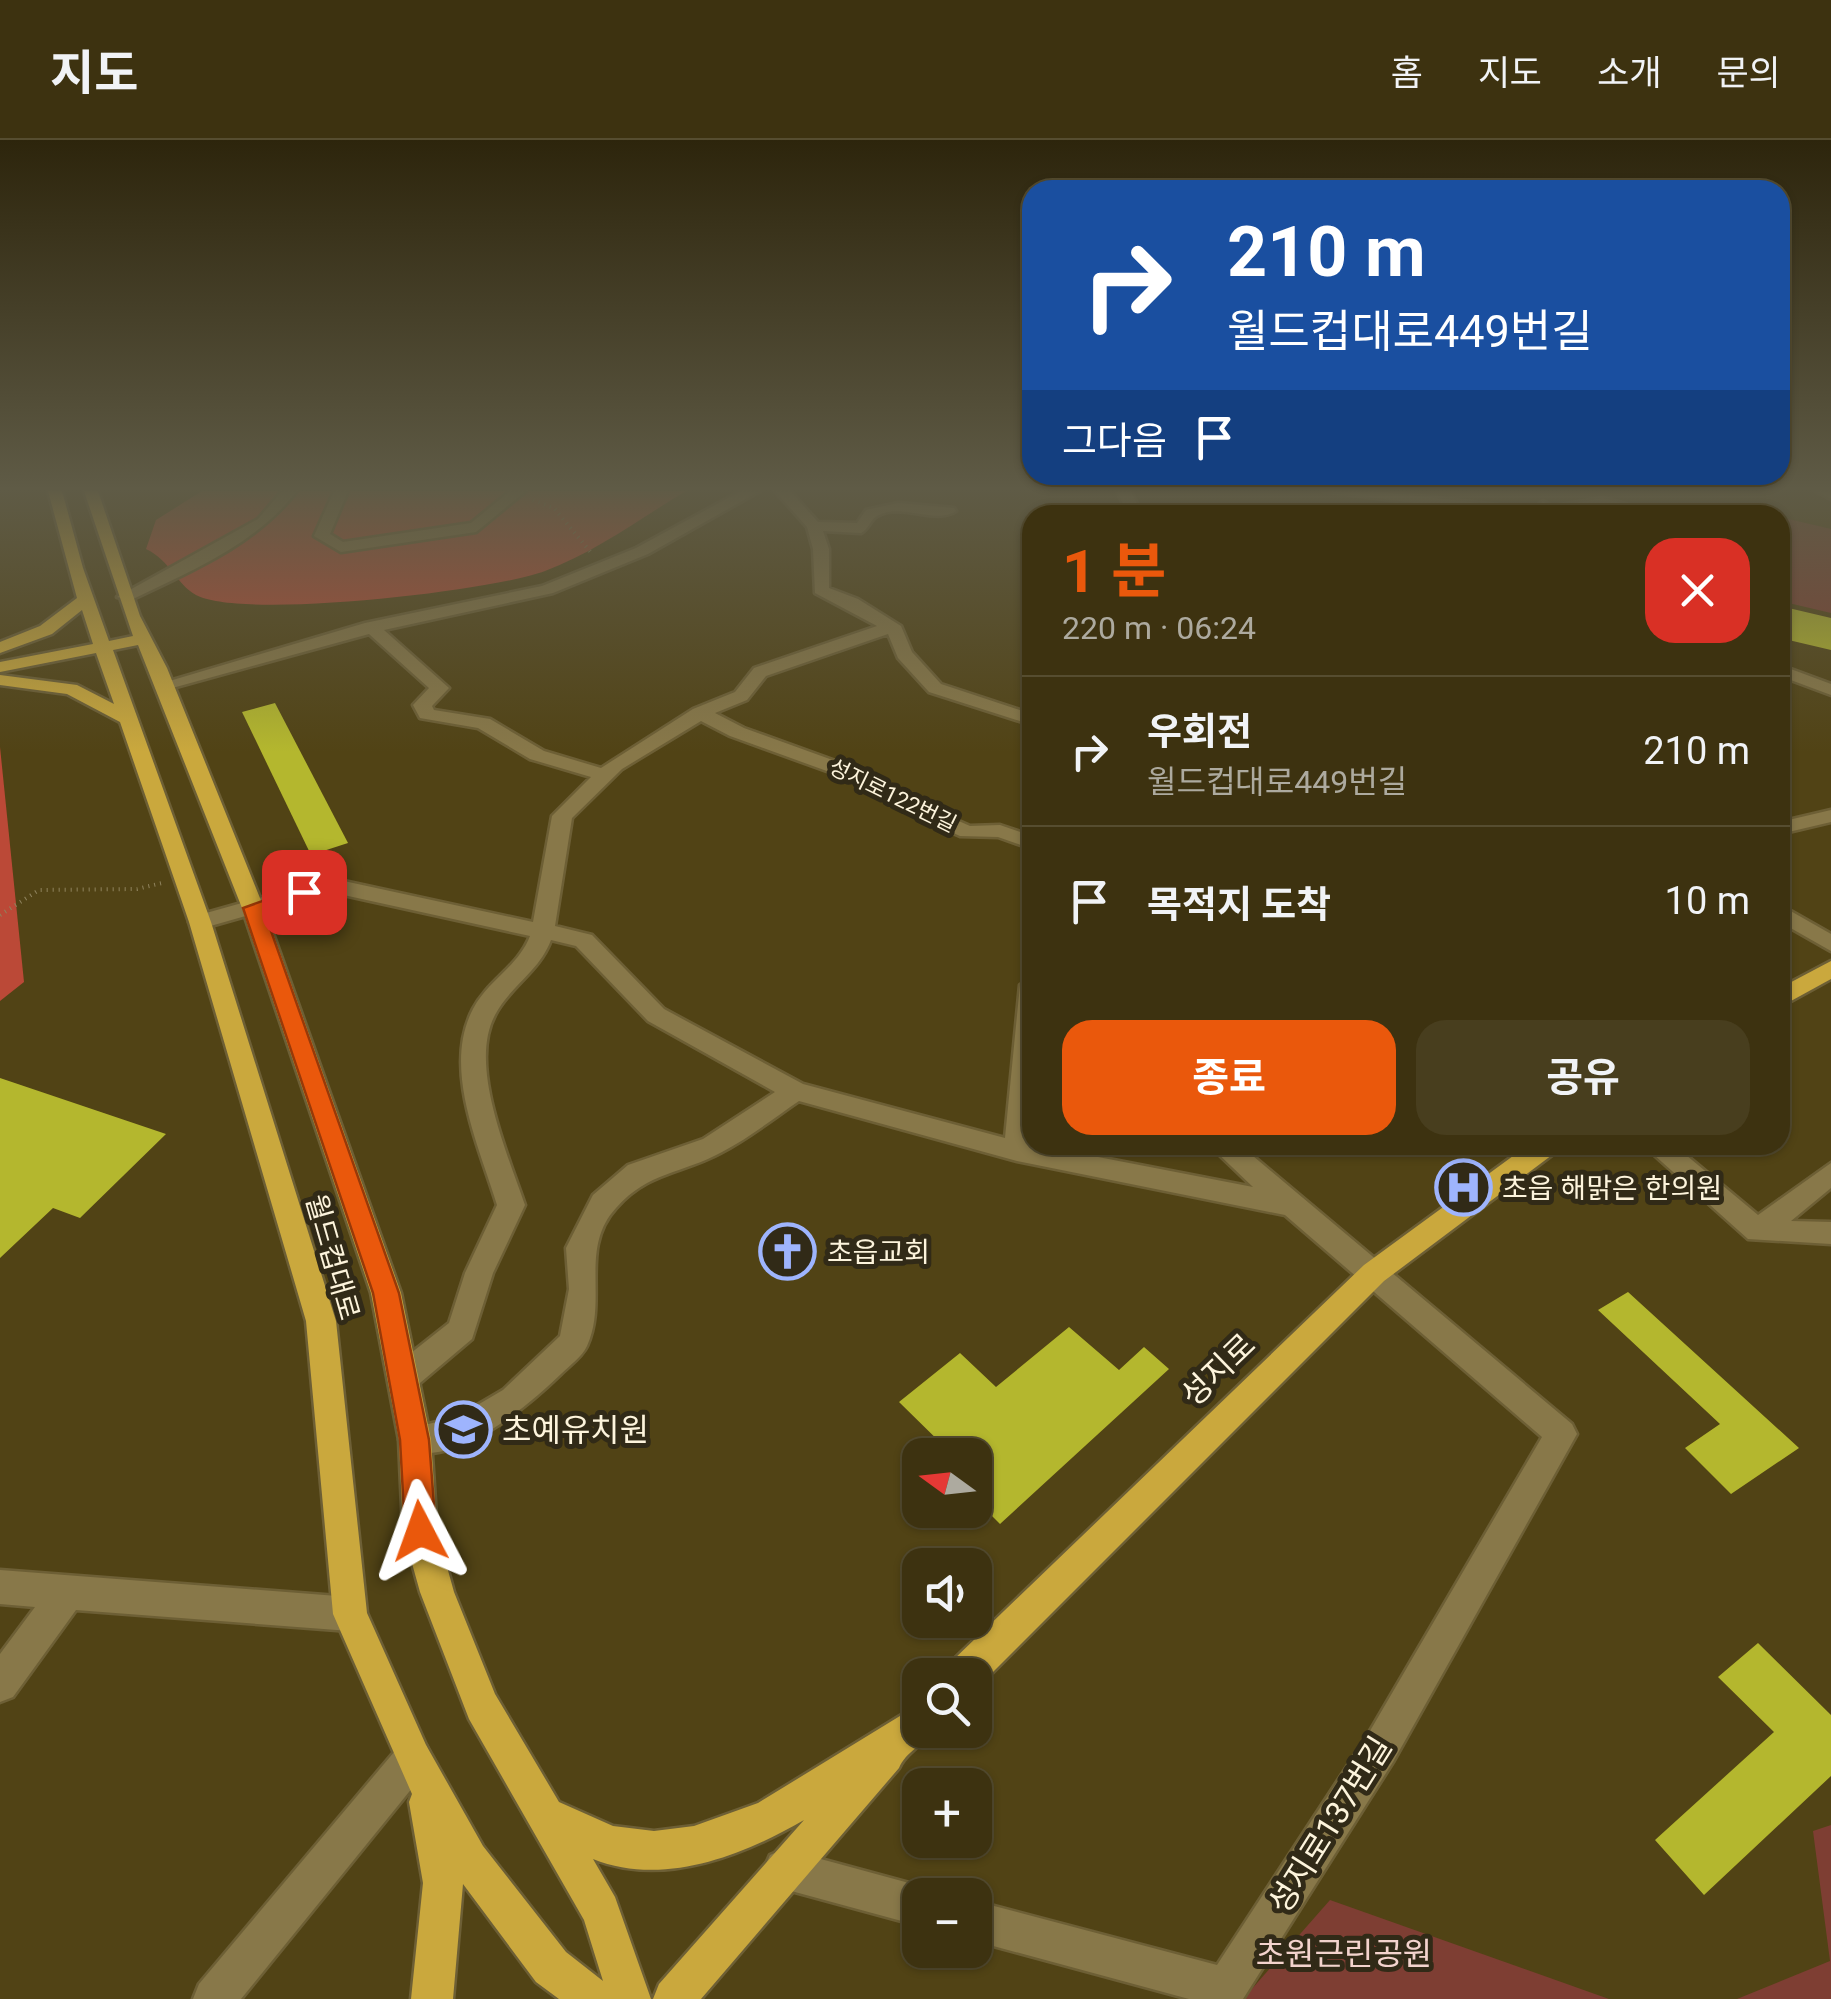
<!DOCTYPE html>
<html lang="ko">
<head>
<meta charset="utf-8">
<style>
  :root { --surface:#3d3210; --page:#483e1e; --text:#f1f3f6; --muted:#adaa9f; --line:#564d30; --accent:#ea580c }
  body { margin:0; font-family:Roboto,"Noto Sans KR",sans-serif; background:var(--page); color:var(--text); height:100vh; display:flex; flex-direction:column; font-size:38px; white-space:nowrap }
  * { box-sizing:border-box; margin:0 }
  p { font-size:32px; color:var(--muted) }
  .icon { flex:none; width:55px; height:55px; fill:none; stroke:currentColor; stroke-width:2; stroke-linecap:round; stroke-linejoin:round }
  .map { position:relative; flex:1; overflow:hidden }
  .panel { position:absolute; left:1022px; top:365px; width:768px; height:650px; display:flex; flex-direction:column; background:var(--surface); border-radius:30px; box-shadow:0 2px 8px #0004,0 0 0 2px var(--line) }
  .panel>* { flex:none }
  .top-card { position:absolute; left:1022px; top:40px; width:768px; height:305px; border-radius:30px; box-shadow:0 2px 8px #0004,0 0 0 2px var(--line); background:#1a4fa0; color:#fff; overflow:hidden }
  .needle { width:65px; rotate:285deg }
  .controls { position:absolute; left:902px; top:1298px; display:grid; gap:20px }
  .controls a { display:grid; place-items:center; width:90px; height:90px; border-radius:20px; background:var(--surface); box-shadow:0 2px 8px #0004,0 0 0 2px var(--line); font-size:50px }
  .pin { position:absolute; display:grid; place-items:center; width:85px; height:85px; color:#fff; margin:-42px; border-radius:20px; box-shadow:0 5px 15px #0006 }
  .me { position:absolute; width:110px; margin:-55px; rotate:356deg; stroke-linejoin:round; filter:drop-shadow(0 0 8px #0008) }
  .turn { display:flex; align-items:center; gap:35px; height:210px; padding:0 40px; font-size:45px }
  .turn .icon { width:130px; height:130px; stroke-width:2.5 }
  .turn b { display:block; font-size:70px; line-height:85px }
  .then { display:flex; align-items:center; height:95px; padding:0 40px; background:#0003; gap:20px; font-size:38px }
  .round { display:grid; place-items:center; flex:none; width:105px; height:105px; border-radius:30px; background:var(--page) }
  .head { display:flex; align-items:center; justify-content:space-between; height:170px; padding:0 40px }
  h1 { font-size:60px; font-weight:700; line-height:75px; color:var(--accent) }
  .button { display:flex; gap:20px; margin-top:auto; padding:20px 40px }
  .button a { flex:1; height:115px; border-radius:30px; background:var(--accent); color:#fff; font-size:40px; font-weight:700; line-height:115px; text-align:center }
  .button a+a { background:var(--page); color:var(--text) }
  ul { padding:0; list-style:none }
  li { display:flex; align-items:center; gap:30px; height:150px; padding:0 40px; border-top:2px solid var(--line) }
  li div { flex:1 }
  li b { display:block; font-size:38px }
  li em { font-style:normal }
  header { display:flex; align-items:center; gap:60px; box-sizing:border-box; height:140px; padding:0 50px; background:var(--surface); border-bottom:2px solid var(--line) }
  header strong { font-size:48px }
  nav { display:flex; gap:55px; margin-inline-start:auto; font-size:35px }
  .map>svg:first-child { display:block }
</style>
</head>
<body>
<header>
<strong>지도</strong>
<nav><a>홈</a><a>지도</a><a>소개</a><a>문의</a></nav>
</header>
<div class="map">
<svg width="1831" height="1859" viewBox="0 0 1831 1859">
  <rect width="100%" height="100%" fill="#514315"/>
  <g fill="#7e3e33">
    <path d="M 1780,377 L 1831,389 L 1831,473 L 1780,461 Z"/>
    <path d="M 1831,1685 L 1831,1859 L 1737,1859 L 1830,1821 L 1813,1691 Z"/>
    <path d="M 1330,1760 L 1609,1859 L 1243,1859 Z"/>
  </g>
  <g fill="#bb4937">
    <path d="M 202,351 L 686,351 C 641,378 594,413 545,431 C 492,451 242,480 196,455 C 176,444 171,421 146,409 L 156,380 Z"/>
    <path d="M 0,607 L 24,842 L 0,861 Z"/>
  </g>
  <g fill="#b4b72e">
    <path d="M 1780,466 L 1831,478 L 1831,510 L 1780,498 Z"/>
    <path d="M 275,563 L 348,703 L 311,715 L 242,572 Z"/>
    <path d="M 0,938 L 166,994 L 80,1078 L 53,1068 L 0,1118 Z"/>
    <path d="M 1628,1152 L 1799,1308 L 1731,1354 L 1685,1308 L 1720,1284 L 1598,1170 Z"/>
    <path d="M 1069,1187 L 1119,1230 L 1144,1207 L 1169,1229 L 1000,1384 L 975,1359 L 975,1315 L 953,1315 L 899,1262 L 960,1213 L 996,1247 Z"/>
    <path d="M 1758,1503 L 1831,1575 L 1831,1636 L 1704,1755 L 1655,1700 L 1774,1592 L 1718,1537 Z"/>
  </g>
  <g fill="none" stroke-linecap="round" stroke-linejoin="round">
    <defs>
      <g id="minor">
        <path d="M 282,351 L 297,351 C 255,405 191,431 131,460 L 117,457 L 258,379 Z"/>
        <path d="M 334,351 L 348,351 L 330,394 L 343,402 L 471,383 L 510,351 L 526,351 L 476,392 L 341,412 L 314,396 Z"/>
        <path d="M 741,351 L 760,351 L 648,414 L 553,453 L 384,490 L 449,548 L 432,566 L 434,570 L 490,579 L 544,611 L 601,628 L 693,569 L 735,552 L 754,528 L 877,486 L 815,453 L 813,409 L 807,387 L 775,351 L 790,351 L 818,382 L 857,383 L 866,370 L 898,363 L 954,368 L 956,371 C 935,385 901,362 877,376 C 870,380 869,389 861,393 L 823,391 L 829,409 L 829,448 L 858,459 L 901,486 L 912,512 L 941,544 L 1032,574 L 1032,585 L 929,552 L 898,518 L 888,494 L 766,536 L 747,560 L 715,573 L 744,588 L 874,635 L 927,667 L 970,686 L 1000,685 L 1032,696 L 1032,709 L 998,697 L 960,696 L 913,675 L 860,643 L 730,596 L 701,581 L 622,629 L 572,678 L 555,786 L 592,795 L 664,869 L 803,944 L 1005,998 L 1020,845 L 1032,837 L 1031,1004 L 1253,1047 L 1209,1005 L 1240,1005 L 1572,1284 L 1577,1294 L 1393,1622 L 1243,1859 L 1189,1859 L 975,1801 L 975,1761 L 1217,1825 L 1367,1596 L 1542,1297 L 1285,1075 L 1017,1021 L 799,961 C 774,978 749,998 722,1012 C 682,1034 649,1031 616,1068 C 579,1108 608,1160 587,1206 C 582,1217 570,1225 561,1234 C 528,1266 454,1329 404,1310 L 399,1300 L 404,1290 L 457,1277 L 503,1250 L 560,1196 L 569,1149 L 566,1108 L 593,1055 L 628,1025 L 703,999 L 775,952 L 648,881 L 576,806 L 551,800 C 539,832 510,846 495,875 C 468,925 508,1015 525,1065 L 493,1133 L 472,1199 L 414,1248 L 403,1251 L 392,1248 L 388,1238 L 392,1228 L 449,1183 L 465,1133 L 497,1065 C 479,1006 442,928 473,869 C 488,840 518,827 530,796 L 330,752 L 200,789 L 189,782 L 192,777 L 330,738 L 533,782 L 552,676 L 591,637 L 530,619 L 478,588 L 420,578 L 413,565 L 429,548 L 369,494 L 165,550 L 156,545 L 365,483 L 542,446 L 636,408 Z"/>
        <path d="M 1117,351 L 1131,351 L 1142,375 L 1128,375 Z"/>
        <path d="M 1323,351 L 1373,351 L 1533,369 L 1543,361 L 1550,365 L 1544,375 L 1506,375 Z"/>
        <path d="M 1816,351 L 1831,351 L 1831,359 Z"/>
        <path d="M 1603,358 L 1629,365 L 1634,375 C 1621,375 1617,368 1604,367 C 1587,365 1569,375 1555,366 Z"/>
        <path d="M 1780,525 L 1831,544 L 1831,555 L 1780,536 Z"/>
        <path d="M 1831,670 L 1831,682 L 1780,694 L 1780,682 Z"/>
        <path d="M 1780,765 L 1831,794 L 1831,811 L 1780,782 Z"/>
        <path d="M 1643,1005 L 1674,1005 L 1758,1075 L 1831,1023 L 1831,1048 L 1791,1081 L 1831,1082 L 1831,1104 L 1748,1099 Z"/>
        <path d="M 0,1430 L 350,1457 L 362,1462 L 367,1474 L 362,1486 L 350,1491 L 76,1470 L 13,1557 L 0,1562 L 0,1514 L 35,1467 L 0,1464 Z"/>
        <path d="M 413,1599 L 426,1605 L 432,1618 L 426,1631 L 241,1859 L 193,1859 L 199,1844 L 400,1605 Z"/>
        <path d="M 784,1709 L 920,1746 L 936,1755 L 920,1755 L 920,1786 L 784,1749 L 770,1743 L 764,1729 L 770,1715 Z"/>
      </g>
      <g id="major">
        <path d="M 48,351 L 62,351 L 83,428 L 109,501 L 133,496 L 84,351 L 98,351 L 140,476 L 167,528 L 264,768 L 401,1153 L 431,1300 L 437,1391 L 454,1452 L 495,1554 L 559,1662 L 613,1686 L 654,1691 L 694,1686 L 758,1663 L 913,1568 L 920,1570 L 920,1590 L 930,1590 C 923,1607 906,1611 899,1628 L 701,1859 L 653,1859 L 659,1844 L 804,1680 C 742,1716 663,1747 593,1719 L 615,1757 L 651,1859 L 559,1859 L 536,1842 L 463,1744 L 453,1859 L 411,1859 L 423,1743 L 409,1662 L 412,1654 L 333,1474 L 306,1181 L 189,782 L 120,582 L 67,554 L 0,545 L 0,535 L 77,545 L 114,564 L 96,513 L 0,532 L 0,522 L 93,504 L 82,470 L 52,494 L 0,513 L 0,502 L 40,486 L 77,458 ZM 138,505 L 242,768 L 371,1153 L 399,1300 L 403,1391 L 420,1452 L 469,1579 L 584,1780 L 603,1841 L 566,1812 L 483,1706 L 426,1605 L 367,1473 L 336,1181 L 211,782 L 113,510 Z"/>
        <path d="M 1831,821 L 1831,839 L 1780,867 L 1780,848 Z"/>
        <path d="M 1528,1005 L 1560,1005 L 1556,1012 L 1384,1141 L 977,1548 L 975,1535 L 946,1535 L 951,1522 L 1364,1125 Z"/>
      </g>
    </defs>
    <use href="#minor" stroke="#6d5f35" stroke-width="5"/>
    <use href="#major" stroke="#6d5f35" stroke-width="5"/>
    <g stroke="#8f835d" stroke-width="4" stroke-dasharray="1 5" stroke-linecap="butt">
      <path d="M 533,360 L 554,368 L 593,415"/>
      <path d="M 0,775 L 39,750 L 137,749 L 162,743"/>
    </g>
    <use href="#minor" fill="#887849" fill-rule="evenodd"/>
    <use href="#major" fill="#caa83d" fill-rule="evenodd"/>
  </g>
  <linearGradient id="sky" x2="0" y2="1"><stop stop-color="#2d250c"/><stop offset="0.57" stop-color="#5f5b46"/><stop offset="1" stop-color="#5f5b46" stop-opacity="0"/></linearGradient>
  <rect width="1831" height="612" fill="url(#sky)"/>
  <path fill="#ea580c" stroke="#983908" stroke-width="2.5" d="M 304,746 L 311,748 L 311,757 L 264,771 L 399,1153 L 429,1300 L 436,1391 L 431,1401 L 420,1405 L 410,1401 L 405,1391 L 400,1300 L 373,1153 L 243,768 Z"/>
  <defs>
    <symbol id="hospital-ring" viewBox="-11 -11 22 22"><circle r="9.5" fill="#312a17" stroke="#9eb4fd" stroke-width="1.5"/><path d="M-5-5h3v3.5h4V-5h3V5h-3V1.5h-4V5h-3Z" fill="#9eb4fd"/></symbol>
    <symbol id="church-ring" viewBox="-11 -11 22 22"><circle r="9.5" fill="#312a17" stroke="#9eb4fd" stroke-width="1.5"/><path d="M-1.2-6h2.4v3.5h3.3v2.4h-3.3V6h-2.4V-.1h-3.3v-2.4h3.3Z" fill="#9eb4fd"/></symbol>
    <symbol id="school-ring" viewBox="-11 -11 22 22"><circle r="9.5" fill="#312a17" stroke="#9eb4fd" stroke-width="1.5"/><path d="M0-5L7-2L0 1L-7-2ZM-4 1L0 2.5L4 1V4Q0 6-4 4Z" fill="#9eb4fd"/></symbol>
  </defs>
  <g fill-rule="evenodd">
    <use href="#hospital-ring" x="1432" y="1016" width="63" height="63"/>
    <use href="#church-ring" x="756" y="1080" width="63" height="63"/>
    <use href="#school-ring" x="432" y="1258" width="63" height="63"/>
  </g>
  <g text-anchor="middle" stroke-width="10" stroke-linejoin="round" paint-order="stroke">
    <g font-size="22" fill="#fdf4dc" stroke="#312a17">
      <text transform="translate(893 655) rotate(26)" y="8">성지로122번길</text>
    </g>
    <g font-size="28" fill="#fdf4dc" stroke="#312a17" text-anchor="start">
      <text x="1502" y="1058">초읍 해맑은 한의원</text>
      <text x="827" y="1122">초읍교회</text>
    </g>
    <g font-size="28" fill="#fdf4dc" stroke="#312a17">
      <text transform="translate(333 1117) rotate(74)" y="10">월드컵대로</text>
    </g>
    <g font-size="32" fill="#fdf4dc" stroke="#312a17">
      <text transform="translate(1218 1230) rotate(-44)" y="11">성지로</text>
      <text transform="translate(1330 1685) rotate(-58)" y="11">성지로137번길</text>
    </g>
    <g font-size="32" fill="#fdf4dc" stroke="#312a17" text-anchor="start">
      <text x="502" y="1301">초예유치원</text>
    </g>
    <g font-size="32" fill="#f3d3cd" stroke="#312a17">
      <text x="1344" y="1825">초원근린공원</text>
    </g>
  </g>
</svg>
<div class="controls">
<a><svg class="needle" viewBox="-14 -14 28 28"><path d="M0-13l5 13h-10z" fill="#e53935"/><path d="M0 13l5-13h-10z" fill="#adaa9f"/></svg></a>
<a><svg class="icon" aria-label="sound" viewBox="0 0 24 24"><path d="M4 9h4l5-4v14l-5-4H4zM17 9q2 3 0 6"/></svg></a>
<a><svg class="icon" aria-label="search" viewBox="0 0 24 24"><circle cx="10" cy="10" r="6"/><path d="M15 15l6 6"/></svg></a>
<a>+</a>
<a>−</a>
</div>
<div class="pin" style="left:304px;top:752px;background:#d93025"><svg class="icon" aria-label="arrive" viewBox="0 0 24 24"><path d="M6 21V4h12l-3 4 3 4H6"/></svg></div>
<svg class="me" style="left:420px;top:1391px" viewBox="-20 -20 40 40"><path d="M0-17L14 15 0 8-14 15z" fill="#ea580c" stroke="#fff" stroke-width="4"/></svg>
<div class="top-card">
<div class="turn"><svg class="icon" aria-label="right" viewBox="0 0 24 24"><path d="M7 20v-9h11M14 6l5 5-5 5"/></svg><div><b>210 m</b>월드컵대로449번길</div></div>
<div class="then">그다음<svg class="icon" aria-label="arrive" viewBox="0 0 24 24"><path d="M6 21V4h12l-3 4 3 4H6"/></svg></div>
</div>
<section class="panel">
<div class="head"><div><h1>1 분</h1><p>220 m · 06:24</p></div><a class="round" style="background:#d93025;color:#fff"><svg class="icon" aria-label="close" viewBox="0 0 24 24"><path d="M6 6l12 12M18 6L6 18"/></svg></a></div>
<ul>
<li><svg class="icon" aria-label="right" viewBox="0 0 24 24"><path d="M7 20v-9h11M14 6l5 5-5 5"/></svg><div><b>우회전</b><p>월드컵대로449번길</p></div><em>210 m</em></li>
<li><svg class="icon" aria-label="arrive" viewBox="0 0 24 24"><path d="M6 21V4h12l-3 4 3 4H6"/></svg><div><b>목적지 도착</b></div><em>10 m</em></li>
</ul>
<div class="button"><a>종료</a><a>공유</a></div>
</section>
</div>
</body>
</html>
